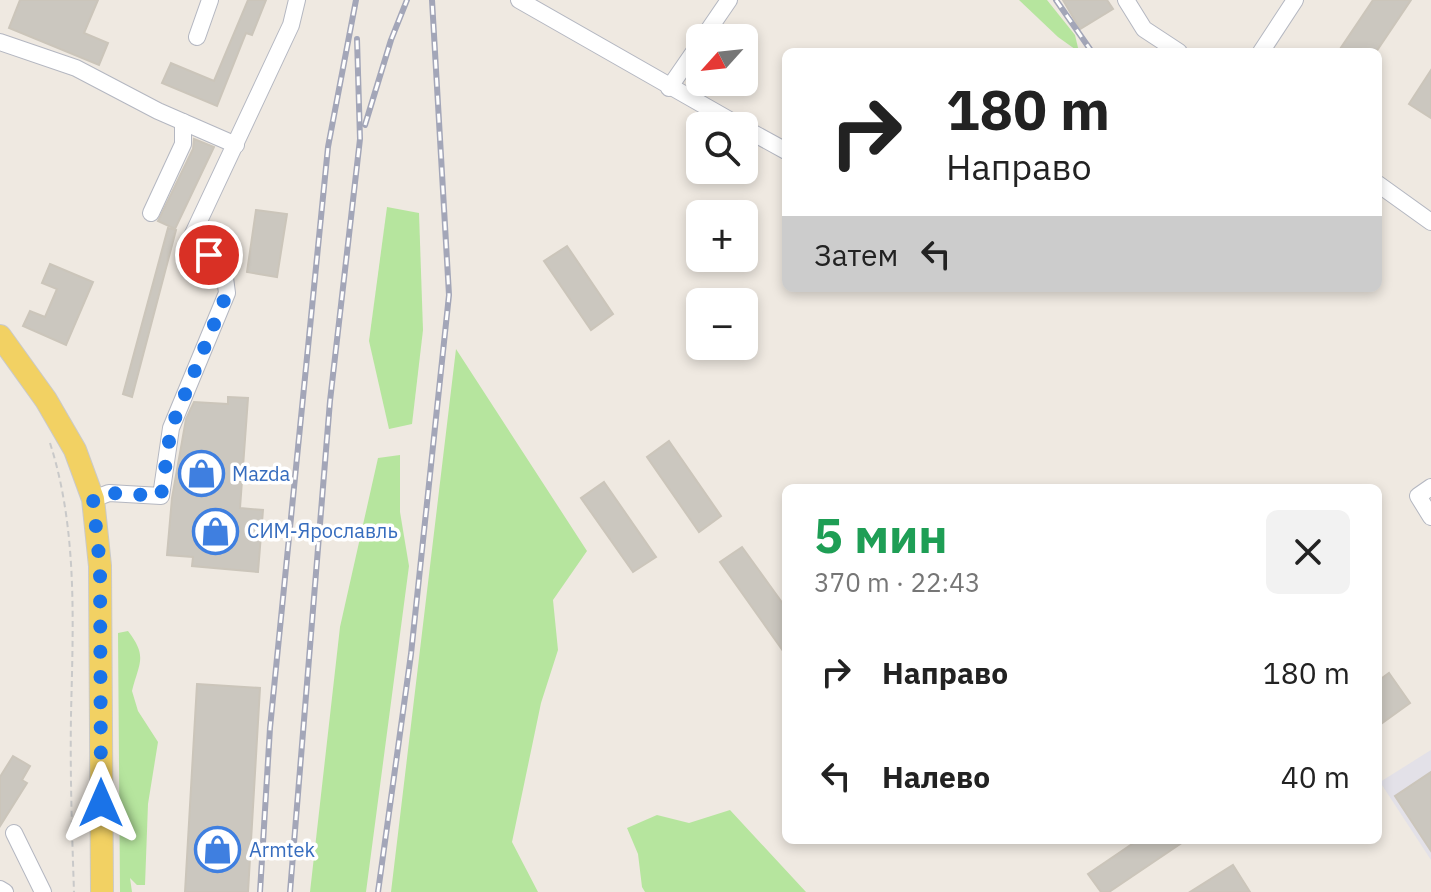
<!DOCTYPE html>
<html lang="ru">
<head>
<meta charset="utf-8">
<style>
  :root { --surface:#fff; --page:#f2f2f2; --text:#222; --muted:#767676 }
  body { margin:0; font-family:"IBM Plex Sans",sans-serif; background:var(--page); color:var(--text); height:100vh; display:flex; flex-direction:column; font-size:30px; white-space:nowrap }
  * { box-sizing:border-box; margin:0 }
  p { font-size:26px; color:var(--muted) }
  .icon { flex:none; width:44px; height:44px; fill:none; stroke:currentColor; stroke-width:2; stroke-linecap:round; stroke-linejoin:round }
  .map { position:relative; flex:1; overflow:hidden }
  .drawer { position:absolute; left:782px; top:484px; width:600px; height:360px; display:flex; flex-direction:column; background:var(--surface); border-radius:12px; box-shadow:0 4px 12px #0003 }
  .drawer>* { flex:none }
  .top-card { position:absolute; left:782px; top:48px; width:600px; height:244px; border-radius:12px; box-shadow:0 4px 12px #0003; background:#fff; color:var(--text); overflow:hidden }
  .needle { width:52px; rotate:243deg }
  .buttons { position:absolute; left:686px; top:24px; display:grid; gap:16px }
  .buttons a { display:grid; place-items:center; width:72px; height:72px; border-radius:12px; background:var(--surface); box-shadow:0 4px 12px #0003; font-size:40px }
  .pin { position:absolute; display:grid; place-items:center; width:68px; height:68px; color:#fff; margin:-34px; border:4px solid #fff; border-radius:50%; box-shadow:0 2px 8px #0007 }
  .me { position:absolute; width:88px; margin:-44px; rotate:0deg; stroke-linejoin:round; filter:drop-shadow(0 0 6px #0008) }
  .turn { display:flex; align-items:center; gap:28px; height:168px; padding:0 32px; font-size:36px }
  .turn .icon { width:104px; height:104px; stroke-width:2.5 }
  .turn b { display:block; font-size:56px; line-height:68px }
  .then { display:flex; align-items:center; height:76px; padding:0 32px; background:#0003; gap:16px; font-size:30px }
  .round { display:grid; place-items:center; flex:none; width:84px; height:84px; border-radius:12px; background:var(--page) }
  .summary { display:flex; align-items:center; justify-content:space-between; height:136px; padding:0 32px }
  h1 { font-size:48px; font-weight:700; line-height:60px; color:#1e9e55 }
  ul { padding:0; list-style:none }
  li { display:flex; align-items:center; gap:24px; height:104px; padding:0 32px }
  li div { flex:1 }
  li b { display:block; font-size:30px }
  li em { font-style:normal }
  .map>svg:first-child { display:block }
</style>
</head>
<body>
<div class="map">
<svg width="1431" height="892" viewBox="0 0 1431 892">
  <rect width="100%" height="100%" fill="#efe9e1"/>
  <path fill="#e3e1e8" d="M 1431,750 L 1431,860 L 1380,782 Z"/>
  <g fill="#b6e59e">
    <path d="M 1019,0 L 1047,0 L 1075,35 L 1079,52 L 1058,37 Z"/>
    <path d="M 387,207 L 419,213 L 423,330 L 412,424 L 389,429 L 369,341 Z"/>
    <path d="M 456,349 L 587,551 L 553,600 L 558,650 L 541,703 L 512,842 L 538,892 L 391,892 Z"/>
    <path d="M 400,455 L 400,512 L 409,566 L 366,892 L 310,892 L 340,627 L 378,458 Z"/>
    <path d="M 128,631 C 148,657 139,663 132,691 L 138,711 L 158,742 L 148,804 L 145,885 L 137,885 L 130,878 L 132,892 L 120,892 L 118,633 Z"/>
    <path d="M 730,810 L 806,892 L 645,892 L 642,887 L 638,854 L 627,828 L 657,815 L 689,823 Z"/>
  </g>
  <g fill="#cbc7bf" stroke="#cbc5ba" stroke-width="2">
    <path d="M 20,0 L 98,0 L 84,33 L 108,43 L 99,65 L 9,28 Z"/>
    <path d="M 248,0 L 266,0 L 252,35 L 246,33 L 217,106 L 162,83 L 171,63 L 214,81 Z"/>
    <path d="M 1063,0 L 1107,0 L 1113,9 L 1080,29 Z"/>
    <path d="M 1373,0 L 1411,0 L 1376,52 L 1338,52 Z"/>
    <path d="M 1431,70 L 1431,118 L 1409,104 Z"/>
    <path d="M 194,139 L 214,147 L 175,229 L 158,221 L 193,149 Z"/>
    <path d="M 256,210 L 287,214 L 277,277 L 247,272 Z"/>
    <path d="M 168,228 L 176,230 L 132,397 L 123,394 Z"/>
    <path d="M 567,246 L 613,314 L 591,330 L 544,261 Z"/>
    <path d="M 50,264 L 93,282 L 66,345 L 23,326 L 30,311 L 45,317 L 57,289 L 42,283 Z"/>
    <path d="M 228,397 L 248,398 L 240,508 L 263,510 L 258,572 L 192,566 L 193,557 L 167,555 L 172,498 L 186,419 L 194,402 L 228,404 Z"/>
    <path d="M 669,441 L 721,516 L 699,532 L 647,457 Z"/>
    <path d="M 604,482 L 656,557 L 633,572 L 581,498 Z"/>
    <path d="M 742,547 L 786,608 L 786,655 L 720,562 Z"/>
    <path d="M 1389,673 L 1410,703 L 1378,726 L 1378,681 Z"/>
    <path d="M 197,684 L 260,688 L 248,892 L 185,892 Z"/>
    <path d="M 13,756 L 30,766 L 22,780 L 27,783 L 0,826 L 0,777 Z"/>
    <path d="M 1431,772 L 1431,851 L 1395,796 Z"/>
    <path d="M 1138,840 L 1186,840 L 1109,892 L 1101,892 L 1088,874 Z"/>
    <path d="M 1233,865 L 1250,892 L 1190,892 Z"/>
  </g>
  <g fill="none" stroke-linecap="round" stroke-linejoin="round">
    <defs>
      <g id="minor">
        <path d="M 519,0 L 740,126"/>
        <path d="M 1126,0 L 1144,29 L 1179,52"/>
        <path d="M 197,37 L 210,0"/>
        <path d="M 703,38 L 729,0"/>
        <path d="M 0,42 L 76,68 L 158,111 L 236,145"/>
        <path d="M 1261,52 L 1295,0"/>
        <path d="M 669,88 L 700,43"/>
        <path d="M 744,128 L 786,151"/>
        <path d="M 1378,184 L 1431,222"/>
        <path d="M 151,213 L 183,144 L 183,122"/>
        <path d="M 1431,487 L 1418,496 L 1431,517"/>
        <path d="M 93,499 L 109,493 L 161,496 L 171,428 L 227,293 L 223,263 L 195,247 L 192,236 L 291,25 L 297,0"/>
        <path d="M 14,833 L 43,892"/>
        <path d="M 0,889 L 5,892"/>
      </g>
      <path id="major" d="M 0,336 L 46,400 L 75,450 L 93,499 L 100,566 L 102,892"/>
    </defs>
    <use href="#minor" stroke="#b4b7c1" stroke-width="18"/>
    <use href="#major" stroke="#c9c9c9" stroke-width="24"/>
    <path stroke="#c9c9c9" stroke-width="2" stroke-dasharray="6 4" stroke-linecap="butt" d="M 50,443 C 78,530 73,626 71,715 C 70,774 72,833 74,892"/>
    <use href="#minor" stroke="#fff" stroke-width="16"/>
    <use href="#major" stroke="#f2d163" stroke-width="22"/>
    <defs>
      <g id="rail">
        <path d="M 1056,0 L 1092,52"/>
        <path d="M 365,125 L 391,40 L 407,0"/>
        <path d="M 260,892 L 270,728 L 328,147 L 356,0"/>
        <path d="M 290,892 L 330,401 L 360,139 L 357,39"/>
        <path d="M 378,892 L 411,654 L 449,295 L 432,0"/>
      </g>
    </defs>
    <use href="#rail" stroke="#a3a6b8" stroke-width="6"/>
    <use href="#rail" stroke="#fff" stroke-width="3" stroke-dasharray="9" stroke-linecap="butt"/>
  </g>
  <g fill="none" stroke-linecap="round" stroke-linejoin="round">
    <path stroke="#1a73e8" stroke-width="14" stroke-dasharray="0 25.2" d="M 101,803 L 100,566 L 93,499 L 109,493 L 161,496 L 171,428 L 227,293 L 223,263 L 209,255"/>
  </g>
  <defs>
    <symbol id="shop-ring" viewBox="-11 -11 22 22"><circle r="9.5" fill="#fff" stroke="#3f7fe0" stroke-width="1.5"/><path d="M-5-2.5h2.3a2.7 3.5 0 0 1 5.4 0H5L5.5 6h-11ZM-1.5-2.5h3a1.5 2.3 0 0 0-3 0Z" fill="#3f7fe0"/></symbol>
  </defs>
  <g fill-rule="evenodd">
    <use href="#shop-ring" x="176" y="448" width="51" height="51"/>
    <use href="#shop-ring" x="190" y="506" width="51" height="51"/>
    <use href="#shop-ring" x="192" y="824" width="51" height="51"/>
  </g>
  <g text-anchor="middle" stroke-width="7" stroke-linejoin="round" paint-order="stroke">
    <g font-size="20" fill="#366cbe" stroke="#fff" text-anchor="start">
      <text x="232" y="481">Mazda</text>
      <text x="247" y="538">СИМ-Ярославль</text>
      <text x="249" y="857">Armtek</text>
    </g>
  </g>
</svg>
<div class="buttons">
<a><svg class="needle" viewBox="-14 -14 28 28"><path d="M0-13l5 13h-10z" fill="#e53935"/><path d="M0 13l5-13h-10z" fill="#767676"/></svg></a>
<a><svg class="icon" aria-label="search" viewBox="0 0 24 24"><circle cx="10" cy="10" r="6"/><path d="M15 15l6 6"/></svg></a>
<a>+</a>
<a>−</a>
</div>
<div class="pin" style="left:209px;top:255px;background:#d93025"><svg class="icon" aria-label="arrive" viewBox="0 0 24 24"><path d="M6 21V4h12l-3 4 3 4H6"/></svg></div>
<svg class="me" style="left:101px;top:803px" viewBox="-20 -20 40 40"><path d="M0-17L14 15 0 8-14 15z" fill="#1a73e8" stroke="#fff" stroke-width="4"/></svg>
<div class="top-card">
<div class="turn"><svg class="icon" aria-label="right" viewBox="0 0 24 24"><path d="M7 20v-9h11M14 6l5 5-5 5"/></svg><div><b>180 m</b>Направо</div></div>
<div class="then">Затем<svg class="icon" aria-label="left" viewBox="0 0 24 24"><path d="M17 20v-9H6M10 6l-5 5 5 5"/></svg></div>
</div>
<section class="drawer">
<div class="summary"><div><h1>5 мин</h1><p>370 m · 22:43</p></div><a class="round"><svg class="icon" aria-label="close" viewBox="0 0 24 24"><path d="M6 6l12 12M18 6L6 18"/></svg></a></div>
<ul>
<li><svg class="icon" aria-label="right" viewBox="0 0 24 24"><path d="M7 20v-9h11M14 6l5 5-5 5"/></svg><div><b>Направо</b></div><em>180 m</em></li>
<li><svg class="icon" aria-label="left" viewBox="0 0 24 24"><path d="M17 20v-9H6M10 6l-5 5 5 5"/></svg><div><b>Налево</b></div><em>40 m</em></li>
</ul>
</section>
</div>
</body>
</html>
